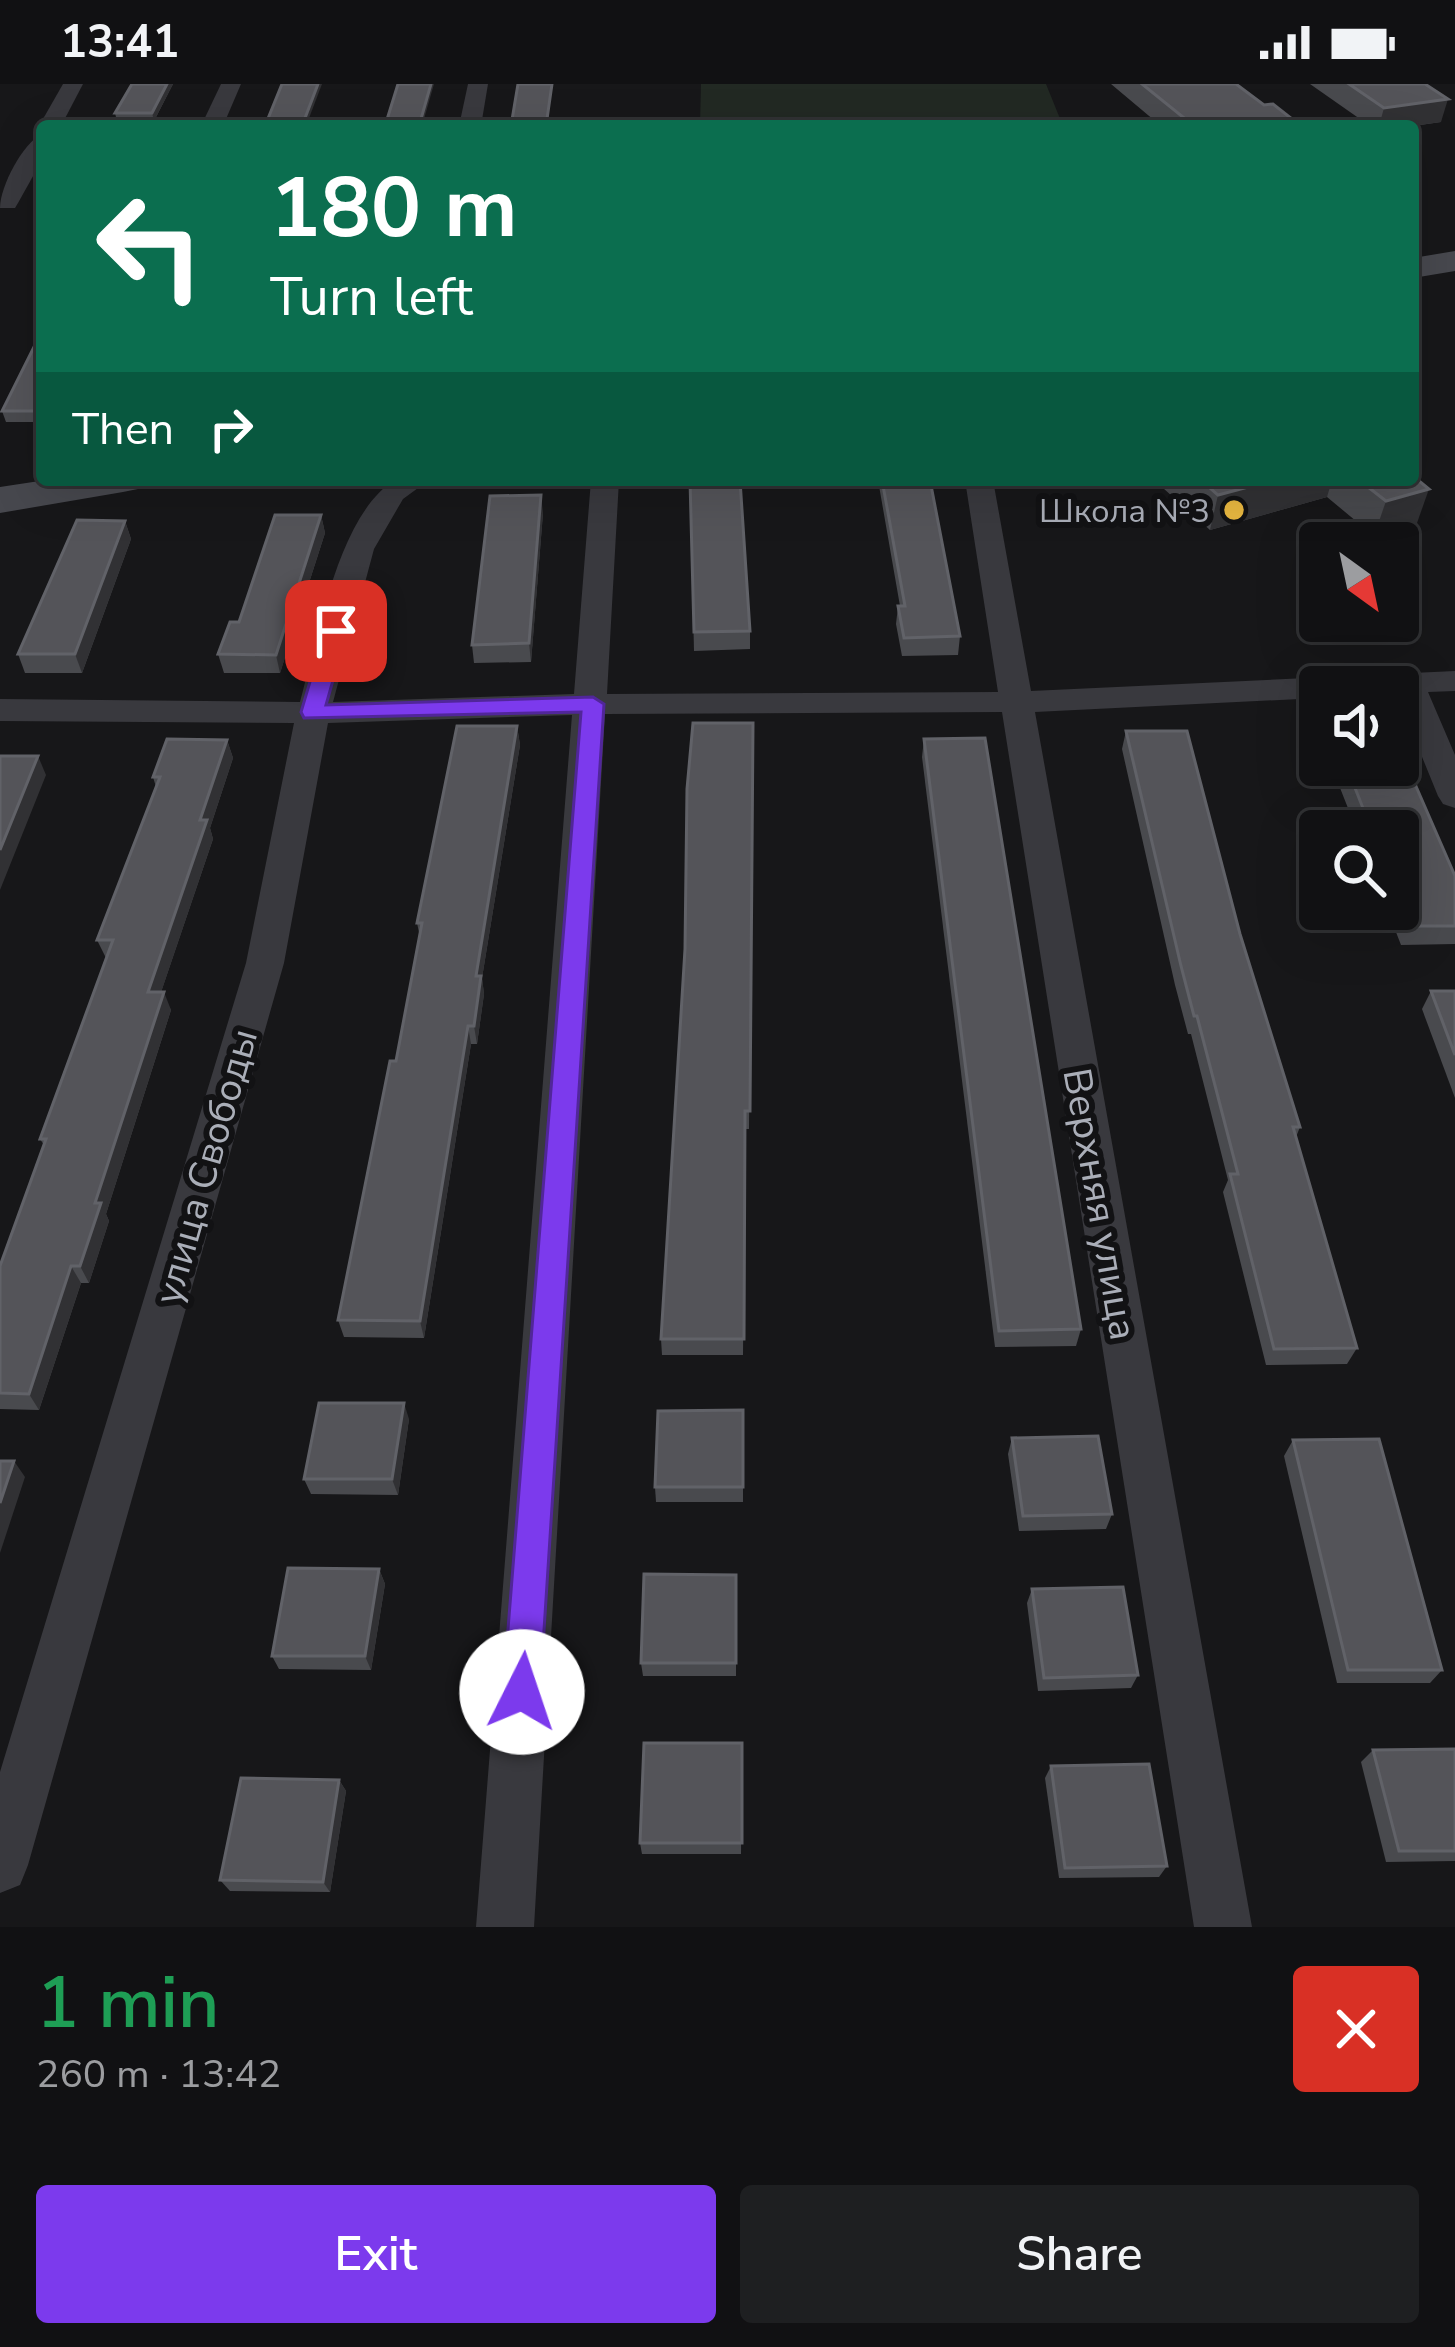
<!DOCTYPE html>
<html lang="en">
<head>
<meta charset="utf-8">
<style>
  :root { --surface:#111113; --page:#1e1f21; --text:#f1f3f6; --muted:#9c9da0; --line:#303133; --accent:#7c3aed }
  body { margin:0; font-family:"Nunito Sans",sans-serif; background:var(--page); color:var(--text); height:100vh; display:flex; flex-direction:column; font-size:45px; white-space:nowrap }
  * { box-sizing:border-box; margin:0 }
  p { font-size:39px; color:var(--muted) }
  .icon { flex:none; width:66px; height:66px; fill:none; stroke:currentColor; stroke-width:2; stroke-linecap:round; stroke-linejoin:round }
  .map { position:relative; height:1843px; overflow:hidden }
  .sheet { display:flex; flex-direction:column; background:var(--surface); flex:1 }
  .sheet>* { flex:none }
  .banner { position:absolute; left:36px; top:36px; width:1383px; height:366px; border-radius:12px; box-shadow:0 12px 48px #0002,0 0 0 3px var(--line); background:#0b6e4f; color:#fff; overflow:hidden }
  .needle { width:78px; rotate:147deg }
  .controls { position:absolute; left:1299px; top:438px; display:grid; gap:24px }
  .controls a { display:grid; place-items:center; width:120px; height:120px; border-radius:12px; background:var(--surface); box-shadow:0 12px 48px #0002,0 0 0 3px var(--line); font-size:60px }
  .pin { position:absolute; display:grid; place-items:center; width:102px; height:102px; color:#fff; margin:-51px; border-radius:24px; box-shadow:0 6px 18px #0006 }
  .me { position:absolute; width:132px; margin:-66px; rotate:4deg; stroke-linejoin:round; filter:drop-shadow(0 0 9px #0008) }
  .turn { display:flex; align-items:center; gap:42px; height:252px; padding:0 36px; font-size:54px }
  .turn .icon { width:156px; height:156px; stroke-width:2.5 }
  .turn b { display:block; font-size:84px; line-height:102px }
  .then { display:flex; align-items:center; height:114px; padding:0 36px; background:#0003; gap:24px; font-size:45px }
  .round { display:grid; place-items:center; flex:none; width:126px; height:126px; border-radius:12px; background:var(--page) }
  .overview { display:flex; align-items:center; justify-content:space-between; height:204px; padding:0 36px }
  h1 { font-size:72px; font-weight:600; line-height:90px; color:#1e9e55 }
  .action { display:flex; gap:24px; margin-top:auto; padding:24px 36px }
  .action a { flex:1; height:138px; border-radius:12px; background:var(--accent); color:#fff; font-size:48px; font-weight:600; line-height:138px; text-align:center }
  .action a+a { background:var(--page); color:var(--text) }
  .status { display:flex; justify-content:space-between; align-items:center; height:84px; padding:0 60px; background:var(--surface); direction:ltr }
  .status svg { height:33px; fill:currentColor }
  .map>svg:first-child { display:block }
</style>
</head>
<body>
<div class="status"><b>13:41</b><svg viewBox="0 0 49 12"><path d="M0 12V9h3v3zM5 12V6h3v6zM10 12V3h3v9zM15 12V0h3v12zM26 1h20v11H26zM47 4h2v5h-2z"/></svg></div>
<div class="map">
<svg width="1455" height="1843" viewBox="0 0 1455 1843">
  <rect width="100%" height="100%" fill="#171719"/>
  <path fill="#222923" d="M 701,0 L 1046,0 L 1063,42 L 700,42 Z"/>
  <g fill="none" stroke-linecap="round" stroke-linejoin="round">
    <g fill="#39393e" fill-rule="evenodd">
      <path d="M 63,0 L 83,0 L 61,42 L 42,46 L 39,42 Z"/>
      <path d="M 221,0 L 241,0 L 223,42 L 201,42 Z"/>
      <path d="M 468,0 L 488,0 L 481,42 L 459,42 Z"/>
      <path d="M 42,50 L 42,76 L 18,119 L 15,124 L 0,124 C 0,102 23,59 42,50 Z"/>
      <path d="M 395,396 L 429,396 L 403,415 L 374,465 L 333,618 L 574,610 L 591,396 L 619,396 L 607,610 L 998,608 L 965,396 L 993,396 L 1031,607 L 1455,587 L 1455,607 L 1428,608 L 1455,671 L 1455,724 L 1443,720 L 1438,712 L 1398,614 L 1398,603 L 1320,603 L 1320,614 L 1035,628 L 1252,1843 L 1194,1843 L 1002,628 L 605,630 L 534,1843 L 476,1843 L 572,631 L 328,639 L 284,879 L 28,1781 L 20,1801 L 0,1809 L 0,1688 L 246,879 L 294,639 L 0,637 L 0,615 L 300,618 C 317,557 338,430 395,396 Z"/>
    </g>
    <g fill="#47484e" fill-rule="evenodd">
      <path d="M 1455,167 L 1455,187 L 1413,194 L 1413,174 Z"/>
      <path d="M 46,396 L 144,396 L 138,405 L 123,408 L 0,429 L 0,403 Z"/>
    </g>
  </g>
  <g fill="#494a4e">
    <path d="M 132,0 L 173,0 L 154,37 L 117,37 L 115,29 Z"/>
    <path d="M 1111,0 L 1236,0 L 1264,21 L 1301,42 L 1161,42 Z"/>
    <path d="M 1310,0 L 1425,0 L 1441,38 L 1413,42 L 1370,42 Z"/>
    <path d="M 42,247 L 42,338 L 6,338 L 2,327 Z"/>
    <path d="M 690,396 L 750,547 L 750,565 L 694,567 Z"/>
    <path d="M 878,396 L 930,396 L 960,552 L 958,571 L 902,572 L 896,540 L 898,522 L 900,522 Z"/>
    <path d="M 1154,396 L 1413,396 L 1417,439 L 1374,452 L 1327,413 L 1210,446 Z"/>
    <path d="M 543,429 L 531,578 L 474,579 L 472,561 Z"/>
    <path d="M 321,431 L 325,449 L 280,589 L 224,589 L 218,570 L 239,538 Z"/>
    <path d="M 125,437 L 131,455 L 82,589 L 25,589 L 18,570 Z"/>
    <path d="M 753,639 L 749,1045 L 745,1045 L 743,1271 L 662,1271 L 661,1255 Z"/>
    <path d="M 517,642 L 520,661 L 482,894 L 484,910 L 477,960 L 471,960 L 424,1254 L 344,1253 L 338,1236 L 396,977 L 420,853 L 417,839 Z"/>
    <path d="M 1126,647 L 1240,850 L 1300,1043 L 1296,1053 L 1357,1264 L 1347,1280 L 1266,1281 L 1223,1108 L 1228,1096 L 1191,950 L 1188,950 L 1175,901 L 1122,665 Z"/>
    <path d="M 924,655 L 1081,1245 L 1076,1262 L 995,1263 L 922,673 Z"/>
    <path d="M 227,656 L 233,674 L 210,744 L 213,755 L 161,908 L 171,926 L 106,1130 L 109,1137 L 89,1199 L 81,1199 L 39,1326 L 0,1325 L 0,1182 L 44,1061 L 40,1055 L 106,874 L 97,856 L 156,703 L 153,693 Z"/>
    <path d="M 1331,681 L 1398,681 L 1455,792 L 1455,860 L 1401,861 L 1387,825 L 1398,825 L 1398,747 L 1357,747 Z"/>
    <path d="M 1431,907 L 1455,907 L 1455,1014 L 1422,925 Z"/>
    <path d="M 743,1326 L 743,1418 L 656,1418 L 655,1403 Z"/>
    <path d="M 409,1335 L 398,1411 L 311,1410 L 304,1395 Z"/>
    <path d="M 1012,1354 L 1112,1430 L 1106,1445 L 1019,1447 L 1008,1370 Z"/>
    <path d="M 1293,1356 L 1442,1586 L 1430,1599 L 1337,1599 L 1284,1372 Z"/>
    <path d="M 379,1485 L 385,1500 L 371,1586 L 279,1585 L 272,1572 Z"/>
    <path d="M 736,1491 L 736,1592 L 643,1592 L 641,1579 Z"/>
    <path d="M 1032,1505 L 1138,1591 L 1131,1604 L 1038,1607 L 1027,1519 Z"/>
    <path d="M 742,1659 L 741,1770 L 642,1770 L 640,1759 Z"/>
    <path d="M 1455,1665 L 1455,1777 L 1386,1778 L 1361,1678 L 1373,1666 Z"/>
    <path d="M 1051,1682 L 1167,1782 L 1159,1793 L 1059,1794 L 1045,1694 Z"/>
    <path d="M 339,1696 L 346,1707 L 330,1808 L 230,1807 L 220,1796 Z"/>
  </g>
  <g fill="#313134">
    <path d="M 167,0 L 173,0 L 154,37 L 152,29 Z"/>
    <path d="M 318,0 L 322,0 L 306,42 L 302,42 Z"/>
    <path d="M 431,0 L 434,0 L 422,42 L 419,42 Z"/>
    <path d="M 1448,15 L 1441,38 L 1413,42 L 1379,42 L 1384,24 Z"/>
    <path d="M 1275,396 L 1332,396 L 1327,413 L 1210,446 L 1218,411 Z"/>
    <path d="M 1429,405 L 1417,439 L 1374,452 L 1386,417 Z"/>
    <path d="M 541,411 L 543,429 L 531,578 L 529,559 Z"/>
    <path d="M 321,431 L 325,449 L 280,589 L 276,571 Z"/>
    <path d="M 125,437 L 131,455 L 82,589 L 75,570 Z"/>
    <path d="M 517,642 L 520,661 L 482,894 L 484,910 L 477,960 L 474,942 L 476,892 Z"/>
    <path d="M 227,656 L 233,674 L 210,744 L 213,755 L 155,926 L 148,908 L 200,736 Z"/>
    <path d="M 38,672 L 46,691 L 0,806 L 0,766 Z"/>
    <path d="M 164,908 L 171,926 L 106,1130 L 109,1137 L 89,1199 L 80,1182 L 95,1119 Z"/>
    <path d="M 468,942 L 471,960 L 424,1254 L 420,1237 Z"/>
    <path d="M 71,1182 L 81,1199 L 39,1326 L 29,1310 Z"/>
    <path d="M 404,1319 L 409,1335 L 398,1411 L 392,1395 Z"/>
    <path d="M 14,1377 L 25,1393 L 0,1469 L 0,1419 Z"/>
    <path d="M 379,1485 L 385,1500 L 371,1586 L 365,1572 Z"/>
    <path d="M 339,1696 L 346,1707 L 330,1808 L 323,1798 Z"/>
  </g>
  <g fill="#545459" stroke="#616268" stroke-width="3">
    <path d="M 132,0 L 167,0 L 152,29 L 115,29 Z"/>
    <path d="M 282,0 L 318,0 L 302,42 L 265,42 Z"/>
    <path d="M 398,0 L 431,0 L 419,42 L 385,42 Z"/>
    <path d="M 518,0 L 552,0 L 546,42 L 511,42 Z"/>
    <path d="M 1142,0 L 1236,0 L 1264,21 L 1273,20 L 1301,42 L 1194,42 Z"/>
    <path d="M 1349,0 L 1425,0 L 1448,15 L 1384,24 Z"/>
    <path d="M 42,247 L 42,327 L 2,327 Z"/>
    <path d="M 1413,392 L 1429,405 L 1386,417 L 1359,396 L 1413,396 Z"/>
    <path d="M 690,396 L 740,396 L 750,547 L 694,548 Z"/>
    <path d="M 882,396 L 930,396 L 960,552 L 904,554 L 898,522 L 905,522 Z"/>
    <path d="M 1201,396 L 1275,396 L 1218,411 Z"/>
    <path d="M 541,411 L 529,559 L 472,561 L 490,412 Z"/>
    <path d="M 275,431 L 321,431 L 276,571 L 218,570 L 230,538 L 239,538 Z"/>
    <path d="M 77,436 L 125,437 L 75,570 L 18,570 Z"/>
    <path d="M 693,639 L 753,639 L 750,1027 L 745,1027 L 744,1255 L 661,1255 L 685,865 L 687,705 Z"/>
    <path d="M 457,642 L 517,642 L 476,892 L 481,892 L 474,942 L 468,942 L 420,1237 L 338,1236 L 390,977 L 396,977 L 422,839 L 417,839 Z"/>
    <path d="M 1126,647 L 1187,647 L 1240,850 L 1300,1043 L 1293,1043 L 1357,1264 L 1274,1265 L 1230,1090 L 1238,1090 L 1197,932 L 1194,932 L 1181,882 Z"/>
    <path d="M 985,654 L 1081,1245 L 999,1247 L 924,655 Z"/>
    <path d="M 167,655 L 227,656 L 200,736 L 207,736 L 148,908 L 164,908 L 95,1119 L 101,1119 L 80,1182 L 71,1182 L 29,1310 L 0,1309 L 0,1182 L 46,1055 L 40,1055 L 113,856 L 97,856 L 160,693 L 153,693 Z"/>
    <path d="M 1398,661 L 1455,792 L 1455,842 L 1410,842 L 1398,813 L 1398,747 L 1372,747 L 1346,681 L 1398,681 Z"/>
    <path d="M 0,672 L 38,672 L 0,766 Z"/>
    <path d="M 1431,907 L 1455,907 L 1455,971 Z"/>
    <path d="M 319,1319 L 404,1319 L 392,1395 L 304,1395 Z"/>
    <path d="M 743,1326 L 743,1403 L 655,1403 L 658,1327 Z"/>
    <path d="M 1098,1352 L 1112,1430 L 1023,1432 L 1012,1354 Z"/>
    <path d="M 1379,1355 L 1442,1586 L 1348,1586 L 1293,1356 Z"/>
    <path d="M 0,1377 L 14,1377 L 0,1419 Z"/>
    <path d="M 288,1484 L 379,1485 L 365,1572 L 272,1572 Z"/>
    <path d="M 644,1490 L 736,1491 L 736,1579 L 641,1579 Z"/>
    <path d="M 1123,1503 L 1138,1591 L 1044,1594 L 1032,1505 Z"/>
    <path d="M 644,1659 L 742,1659 L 742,1759 L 640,1759 Z"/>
    <path d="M 1455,1665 L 1455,1767 L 1399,1767 L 1373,1666 Z"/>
    <path d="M 1149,1680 L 1167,1782 L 1065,1784 L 1051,1682 Z"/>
    <path d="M 241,1694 L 339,1696 L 323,1798 L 220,1796 Z"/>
  </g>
  <path fill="#7c3aed" stroke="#51269a" stroke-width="3" d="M 336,540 L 347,547 L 326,621 L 593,613 L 604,620 L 540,1608 L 535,1621 L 522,1626 L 509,1621 L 503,1608 L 581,628 L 304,634 L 301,628 L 325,547 Z"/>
  <circle fill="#e8b740" stroke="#121214" stroke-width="4.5" cx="1234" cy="426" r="12"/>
  <g text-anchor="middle" stroke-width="12" stroke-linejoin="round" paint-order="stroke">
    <g font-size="33" fill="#aaaeb8" stroke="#121214" text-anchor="end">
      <text x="1210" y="438">Школа №3</text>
    </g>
    <g font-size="39" fill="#aaaeb8" stroke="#121214">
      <text transform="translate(205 1082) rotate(-74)" y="14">улица Свободы</text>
      <text transform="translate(1101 1120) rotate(80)" y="14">Верхняя улица</text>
    </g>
  </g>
</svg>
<div class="controls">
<a><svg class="needle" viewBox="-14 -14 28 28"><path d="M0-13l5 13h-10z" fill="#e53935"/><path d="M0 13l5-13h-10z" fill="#9c9da0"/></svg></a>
<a><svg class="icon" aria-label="sound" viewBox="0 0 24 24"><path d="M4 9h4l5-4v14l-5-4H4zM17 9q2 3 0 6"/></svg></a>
<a><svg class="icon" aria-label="search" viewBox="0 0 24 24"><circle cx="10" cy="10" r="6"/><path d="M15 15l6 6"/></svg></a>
</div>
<div class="pin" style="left:336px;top:547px;background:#d93025"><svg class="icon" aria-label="arrive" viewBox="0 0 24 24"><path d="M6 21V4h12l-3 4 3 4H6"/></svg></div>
<svg class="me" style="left:522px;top:1608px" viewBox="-20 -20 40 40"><circle r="19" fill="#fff"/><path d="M0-13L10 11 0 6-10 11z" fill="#7c3aed"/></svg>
<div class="banner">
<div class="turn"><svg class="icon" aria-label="left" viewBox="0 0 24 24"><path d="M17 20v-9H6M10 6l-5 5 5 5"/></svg><div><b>180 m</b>Turn left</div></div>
<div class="then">Then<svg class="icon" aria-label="right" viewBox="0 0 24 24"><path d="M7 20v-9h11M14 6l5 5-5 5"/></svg></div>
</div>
</div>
<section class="sheet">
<div class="overview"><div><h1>1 min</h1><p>260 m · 13:42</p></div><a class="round" style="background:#d93025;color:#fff"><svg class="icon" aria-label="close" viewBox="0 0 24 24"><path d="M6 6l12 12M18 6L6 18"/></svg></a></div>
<div class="action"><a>Exit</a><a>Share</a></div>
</section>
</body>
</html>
